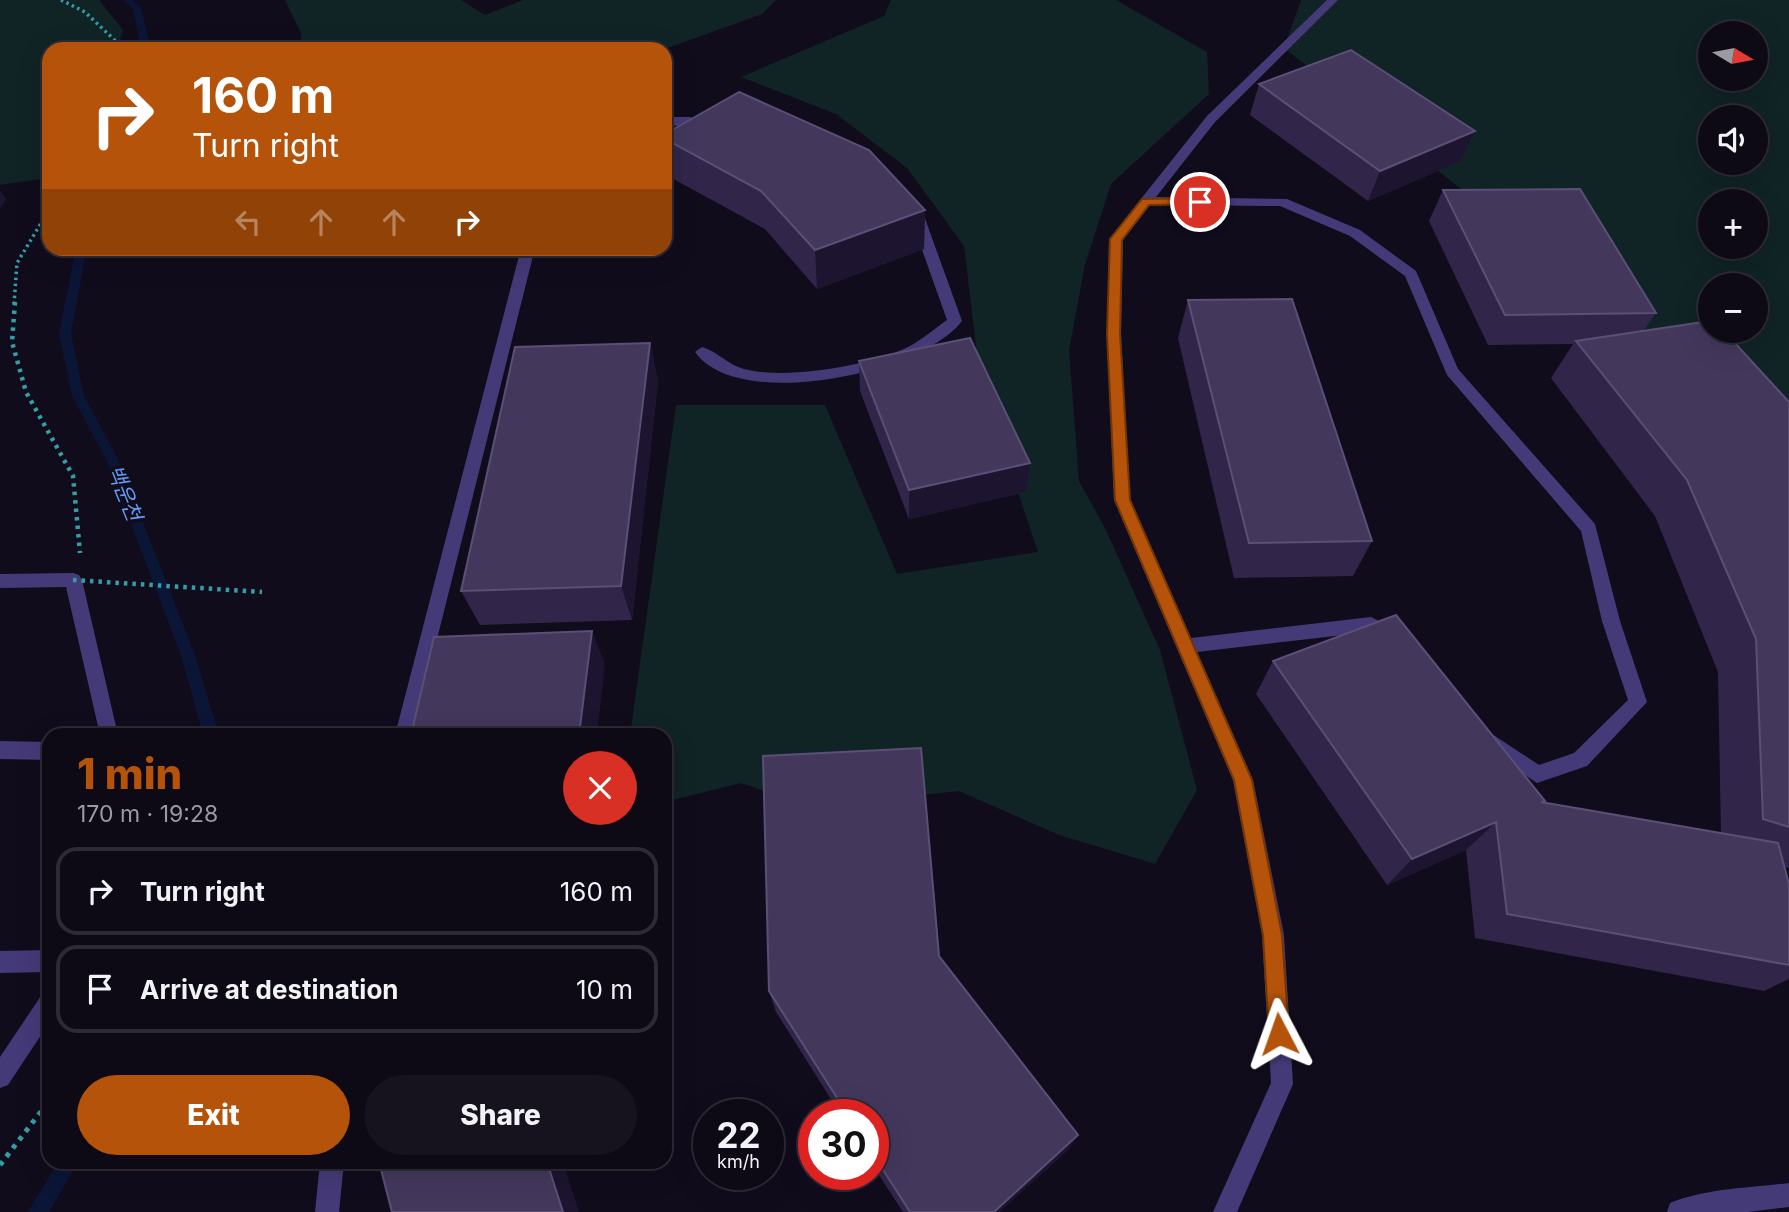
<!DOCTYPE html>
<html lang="en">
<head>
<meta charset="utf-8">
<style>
  :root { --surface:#0d0915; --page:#16121e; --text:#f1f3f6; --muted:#9a9aa0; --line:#2d2a34; --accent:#b45309 }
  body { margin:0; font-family:Inter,"Noto Sans KR",sans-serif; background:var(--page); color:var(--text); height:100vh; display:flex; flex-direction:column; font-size:26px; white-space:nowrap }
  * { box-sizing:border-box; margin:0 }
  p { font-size:23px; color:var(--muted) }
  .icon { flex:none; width:38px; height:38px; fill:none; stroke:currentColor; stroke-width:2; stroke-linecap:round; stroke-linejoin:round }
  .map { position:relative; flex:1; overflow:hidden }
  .details { position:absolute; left:42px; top:728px; width:630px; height:441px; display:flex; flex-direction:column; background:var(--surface); border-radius:21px; box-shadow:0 7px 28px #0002,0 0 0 2px var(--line) }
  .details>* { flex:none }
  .top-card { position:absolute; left:42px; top:42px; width:630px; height:214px; border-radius:21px; box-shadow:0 7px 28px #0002,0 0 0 2px var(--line); background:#b45309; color:#fff; overflow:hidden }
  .needle { width:46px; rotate:100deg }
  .tools { position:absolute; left:1698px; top:21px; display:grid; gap:14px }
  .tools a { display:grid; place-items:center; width:70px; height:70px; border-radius:50%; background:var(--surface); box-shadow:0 7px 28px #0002,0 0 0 2px var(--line); font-size:35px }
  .speed { position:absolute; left:693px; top:1099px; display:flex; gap:14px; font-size:35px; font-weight:700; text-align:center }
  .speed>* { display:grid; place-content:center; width:91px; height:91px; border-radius:50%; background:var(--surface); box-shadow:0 7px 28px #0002,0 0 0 2px var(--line); line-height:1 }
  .speed small { font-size:18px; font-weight:400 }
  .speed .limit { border:10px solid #d22; background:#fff; color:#111 }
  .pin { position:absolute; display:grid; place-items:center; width:60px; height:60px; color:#fff; margin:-30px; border:4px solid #fff; border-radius:50%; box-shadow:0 2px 7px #0007 }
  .me { position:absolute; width:77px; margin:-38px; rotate:356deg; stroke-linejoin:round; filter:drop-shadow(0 0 5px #0008) }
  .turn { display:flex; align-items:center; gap:24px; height:147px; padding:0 35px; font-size:32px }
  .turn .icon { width:91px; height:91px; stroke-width:2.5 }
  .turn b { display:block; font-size:49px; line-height:60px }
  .lanes { display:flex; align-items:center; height:66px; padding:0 35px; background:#0003; justify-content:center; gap:35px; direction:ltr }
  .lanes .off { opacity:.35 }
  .round { display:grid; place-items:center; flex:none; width:74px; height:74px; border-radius:37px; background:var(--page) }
  .summary { display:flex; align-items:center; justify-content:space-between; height:119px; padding:0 35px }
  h1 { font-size:42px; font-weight:800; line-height:52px; color:var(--accent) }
  .button { display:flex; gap:14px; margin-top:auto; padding:14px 35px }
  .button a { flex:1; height:80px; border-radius:42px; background:var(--accent); color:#fff; font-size:28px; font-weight:800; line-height:80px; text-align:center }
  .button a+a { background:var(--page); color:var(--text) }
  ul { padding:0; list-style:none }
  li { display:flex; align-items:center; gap:21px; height:88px; margin:0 14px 10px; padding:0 21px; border:4px solid var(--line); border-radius:21px }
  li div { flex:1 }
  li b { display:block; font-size:26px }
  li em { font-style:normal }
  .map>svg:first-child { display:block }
</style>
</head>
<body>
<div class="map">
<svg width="1789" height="1212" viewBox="0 0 1789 1212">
  <rect width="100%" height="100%" fill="#110c1c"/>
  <g fill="#102325" fill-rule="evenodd">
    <path d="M 0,0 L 99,0 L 123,30 L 117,49 L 49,49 L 49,169 L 40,179 L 0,185 Z"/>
    <path d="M 285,0 L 461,0 L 485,15 L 523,0 L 776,0 L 762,14 L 665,49 L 301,49 L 301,33 Z"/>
    <path d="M 891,0 L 1116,0 L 1207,52 L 1209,94 L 1111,184 L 1085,265 L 1069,350 L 1079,481 L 1105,528 L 1160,650 L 1197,790 L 1155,864 L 1059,835 L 959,791 L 810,807 L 741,783 L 665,802 L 665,735 L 630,735 L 676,405 L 825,405 L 897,574 L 1038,552 L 980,380 L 964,246 L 907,168 L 836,114 L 741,77 L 884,16 Z"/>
    <path d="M 1301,0 L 1789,0 L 1789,510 L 1486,209 L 1284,48 ZM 1710,33 L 1755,33 L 1755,79 L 1710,79 ZM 1710,117 L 1755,117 L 1755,163 L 1710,163 ZM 1710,201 L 1755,201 L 1755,247 L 1710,247 ZM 1710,285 L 1755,285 L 1755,331 L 1710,331 Z"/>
  </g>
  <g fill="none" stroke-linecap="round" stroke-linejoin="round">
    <g fill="#0b1536" fill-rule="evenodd">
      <path d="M 123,0 L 132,0 L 141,8 L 151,49 L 141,49 L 133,9 Z"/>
      <path d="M 76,248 L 87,248 L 71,333 L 84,396 L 119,461 L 195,655 L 219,735 L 203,735 L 181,655 L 107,461 L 72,396 L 59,333 Z"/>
      <path d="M 58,1162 L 78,1162 L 49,1212 L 28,1212 Z"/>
    </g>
    <g stroke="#349ea6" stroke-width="3.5" stroke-dasharray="2.5 3.5" stroke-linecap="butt">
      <path d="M 61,0 L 85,12 L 124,49"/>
      <path d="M 14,304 L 17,263 L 49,210"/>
    </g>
    <path stroke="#349ea6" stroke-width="4.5" stroke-dasharray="3.5 5" stroke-linecap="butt" d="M 15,302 L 12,342 L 26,392 L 73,476 L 80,553"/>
    <path stroke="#349ea6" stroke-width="5" stroke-dasharray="4.5 6" stroke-linecap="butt" d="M 0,1165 L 49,1101"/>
    <g fill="#453a78" fill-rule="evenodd">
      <path d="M 1327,0 L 1338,0 L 1215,122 L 1156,197 L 1287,199 L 1360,230 L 1416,271 L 1458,369 L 1595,524 L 1620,621 L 1647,702 L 1587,766 L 1537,783 L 1482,746 L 1480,740 L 1482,734 L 1489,732 L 1539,765 L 1574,753 L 1628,700 L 1602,621 L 1581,531 L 1447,375 L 1405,276 L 1350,236 L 1280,206 L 1150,205 L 1123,240 L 1121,334 L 1130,500 L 1191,638 L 1371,617 L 1397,630 L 1400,635 L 1397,640 L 1391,642 L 1369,632 L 1197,652 L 1253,780 L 1284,935 L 1293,1084 L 1237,1212 L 1213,1212 L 1271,1083 L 1262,935 L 1233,780 L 1114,500 L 1107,334 L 1109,239 L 1207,116 Z"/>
      <path d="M 665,117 L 690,117 L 716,124 L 710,128 L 665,125 Z"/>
      <path d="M 916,209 L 923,213 L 962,321 C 923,373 738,413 695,352 L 702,347 C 717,351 728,365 744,369 C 786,380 869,366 908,347 C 922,340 934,329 947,320 L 909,213 Z"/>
      <path d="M 521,248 L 535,248 L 413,735 L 395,735 Z"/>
      <path d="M 73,573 L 79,575 L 82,580 L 118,735 L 100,735 L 66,587 L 0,588 L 0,574 Z"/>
      <path d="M 0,741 L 49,742 L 49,760 L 0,759 Z"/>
      <path d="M 49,950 L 49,972 L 0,973 L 0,951 Z"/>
      <path d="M 49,993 L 49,1023 L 8,1085 L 0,1088 L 0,1057 L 41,996 Z"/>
      <path d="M 320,1162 L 344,1162 L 339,1212 L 315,1212 Z"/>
      <path d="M 1789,1183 L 1789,1207 L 1748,1212 L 1667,1212 L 1670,1203 C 1707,1188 1750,1188 1789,1183 Z"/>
    </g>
    <path stroke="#349ea6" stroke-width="4.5" stroke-dasharray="3.5 5" stroke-linecap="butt" d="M 73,580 L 262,592"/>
  </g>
  <g fill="#312649">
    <path d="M 1259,84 L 1475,131 L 1461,161 L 1368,201 L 1250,115 Z"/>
    <path d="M 665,134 L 925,210 L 924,249 L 817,289 L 765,229 L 668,176 L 665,161 Z"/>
    <path d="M 1443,190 L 1656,313 L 1644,330 L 1789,402 L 1789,868 L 1784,867 L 1789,884 L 1789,979 L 1764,991 L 1475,938 L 1466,850 L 1387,885 L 1256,694 L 1273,661 L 1545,801 L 1543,803 L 1721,833 L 1718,672 L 1655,516 L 1551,378 L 1573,344 L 1488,345 L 1429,221 Z"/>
    <path d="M 1188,300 L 1372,541 L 1353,576 L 1234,578 L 1178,338 Z"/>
    <path d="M 650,343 L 658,381 L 632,620 L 480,625 L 461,591 Z"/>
    <path d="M 859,361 L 1030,463 L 1026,492 L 909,519 L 860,391 Z"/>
    <path d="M 939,956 L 1068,1150 L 999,1212 L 903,1212 L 873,1166 L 873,1115 L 841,1115 L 776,1012 L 769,991 Z"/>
  </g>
  <g fill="#1d142f">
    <path d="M 1475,131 L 1461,161 L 1368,201 L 1380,171 Z"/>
    <path d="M 0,190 L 6,199 L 0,209 Z"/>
    <path d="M 925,210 L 924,249 L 817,289 L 815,250 Z"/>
    <path d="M 650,343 L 658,381 L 632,620 L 621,586 Z"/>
    <path d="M 1030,463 L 1026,492 L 909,519 L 909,490 Z"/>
    <path d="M 592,631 L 605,664 L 597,735 L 579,735 Z"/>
    <path d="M 1496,822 L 1466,850 L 1387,885 L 1412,859 Z"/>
    <path d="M 1078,1135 L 1068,1150 L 999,1212 L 994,1212 Z"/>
    <path d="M 547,1162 L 563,1162 L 579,1212 L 563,1212 Z"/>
  </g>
  <g fill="#43385c" stroke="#5a4f75" stroke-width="2">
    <path d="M 1351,50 L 1475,131 L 1380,171 L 1259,84 Z"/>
    <path d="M 739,92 L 869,150 L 925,210 L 815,250 L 761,191 L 665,139 L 665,134 Z"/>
    <path d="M 1580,189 L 1656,313 L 1505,315 L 1443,190 Z"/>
    <path d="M 1292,299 L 1372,541 L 1249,543 L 1188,300 Z"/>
    <path d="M 1710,321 L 1710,331 L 1724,331 L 1789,402 L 1789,827 L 1763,819 L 1756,639 L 1687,480 L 1576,341 Z"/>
    <path d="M 970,338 L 1030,463 L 909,490 L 859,361 Z"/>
    <path d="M 650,343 L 621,586 L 461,591 L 515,347 Z"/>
    <path d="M 1396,615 L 1545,801 L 1541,802 L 1778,843 L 1789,884 L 1789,965 L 1507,914 L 1496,822 L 1412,859 L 1273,661 Z"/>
    <path d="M 592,631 L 579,735 L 411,735 L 434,637 Z"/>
    <path d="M 921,748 L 939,956 L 1078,1135 L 994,1212 L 910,1212 L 873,1154 L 873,1115 L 848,1115 L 769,991 L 763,756 Z"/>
    <path d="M 379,1162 L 547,1162 L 563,1212 L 392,1212 Z"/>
  </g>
  <path fill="#b45309" stroke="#753606" stroke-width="2" d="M 1200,198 L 1206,202 L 1205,204 L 1149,205 L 1122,240 L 1120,334 L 1130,500 L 1252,780 L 1282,935 L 1289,1034 L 1286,1041 L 1279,1044 L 1272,1041 L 1269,1034 L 1263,935 L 1234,780 L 1115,500 L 1107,334 L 1110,239 L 1142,199 Z"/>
  <g text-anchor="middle" stroke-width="7" stroke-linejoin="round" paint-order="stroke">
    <g font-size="21" font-style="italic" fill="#5f9bf5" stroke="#110c1c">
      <text transform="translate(124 493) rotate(68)" y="7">백운천</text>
    </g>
  </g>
</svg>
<div class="tools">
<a><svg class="needle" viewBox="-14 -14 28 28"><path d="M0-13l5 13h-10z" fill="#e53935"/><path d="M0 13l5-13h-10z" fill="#9a9aa0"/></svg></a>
<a><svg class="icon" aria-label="sound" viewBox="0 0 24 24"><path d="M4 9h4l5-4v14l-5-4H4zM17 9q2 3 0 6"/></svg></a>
<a>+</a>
<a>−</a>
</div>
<div class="speed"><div>22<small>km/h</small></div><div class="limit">30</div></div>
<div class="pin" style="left:1200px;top:202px;background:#d93025"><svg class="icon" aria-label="arrive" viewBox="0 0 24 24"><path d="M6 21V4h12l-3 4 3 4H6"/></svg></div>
<svg class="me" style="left:1279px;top:1034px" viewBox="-20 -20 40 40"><path d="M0-17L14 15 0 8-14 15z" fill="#b45309" stroke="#fff" stroke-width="4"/></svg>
<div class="top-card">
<div class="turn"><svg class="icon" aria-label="right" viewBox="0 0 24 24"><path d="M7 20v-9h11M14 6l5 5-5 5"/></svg><div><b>160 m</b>Turn right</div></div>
<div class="lanes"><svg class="icon off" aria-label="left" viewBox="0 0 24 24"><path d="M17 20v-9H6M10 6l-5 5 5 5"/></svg><svg class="icon off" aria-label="ahead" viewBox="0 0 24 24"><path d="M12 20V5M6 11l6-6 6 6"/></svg><svg class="icon off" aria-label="ahead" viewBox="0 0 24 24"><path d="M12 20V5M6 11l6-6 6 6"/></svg><svg class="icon" aria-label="right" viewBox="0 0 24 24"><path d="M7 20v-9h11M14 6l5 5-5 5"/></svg></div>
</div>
<section class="details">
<div class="summary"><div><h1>1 min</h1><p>170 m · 19:28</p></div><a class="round" style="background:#d93025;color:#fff"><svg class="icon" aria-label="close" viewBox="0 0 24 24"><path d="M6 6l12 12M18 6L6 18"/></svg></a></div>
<ul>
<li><svg class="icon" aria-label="right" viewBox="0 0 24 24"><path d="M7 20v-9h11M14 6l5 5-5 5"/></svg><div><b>Turn right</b></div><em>160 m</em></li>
<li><svg class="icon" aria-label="arrive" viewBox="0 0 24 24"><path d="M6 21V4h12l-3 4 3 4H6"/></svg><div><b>Arrive at destination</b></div><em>10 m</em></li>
</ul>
<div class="button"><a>Exit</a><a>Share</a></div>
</section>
</div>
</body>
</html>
